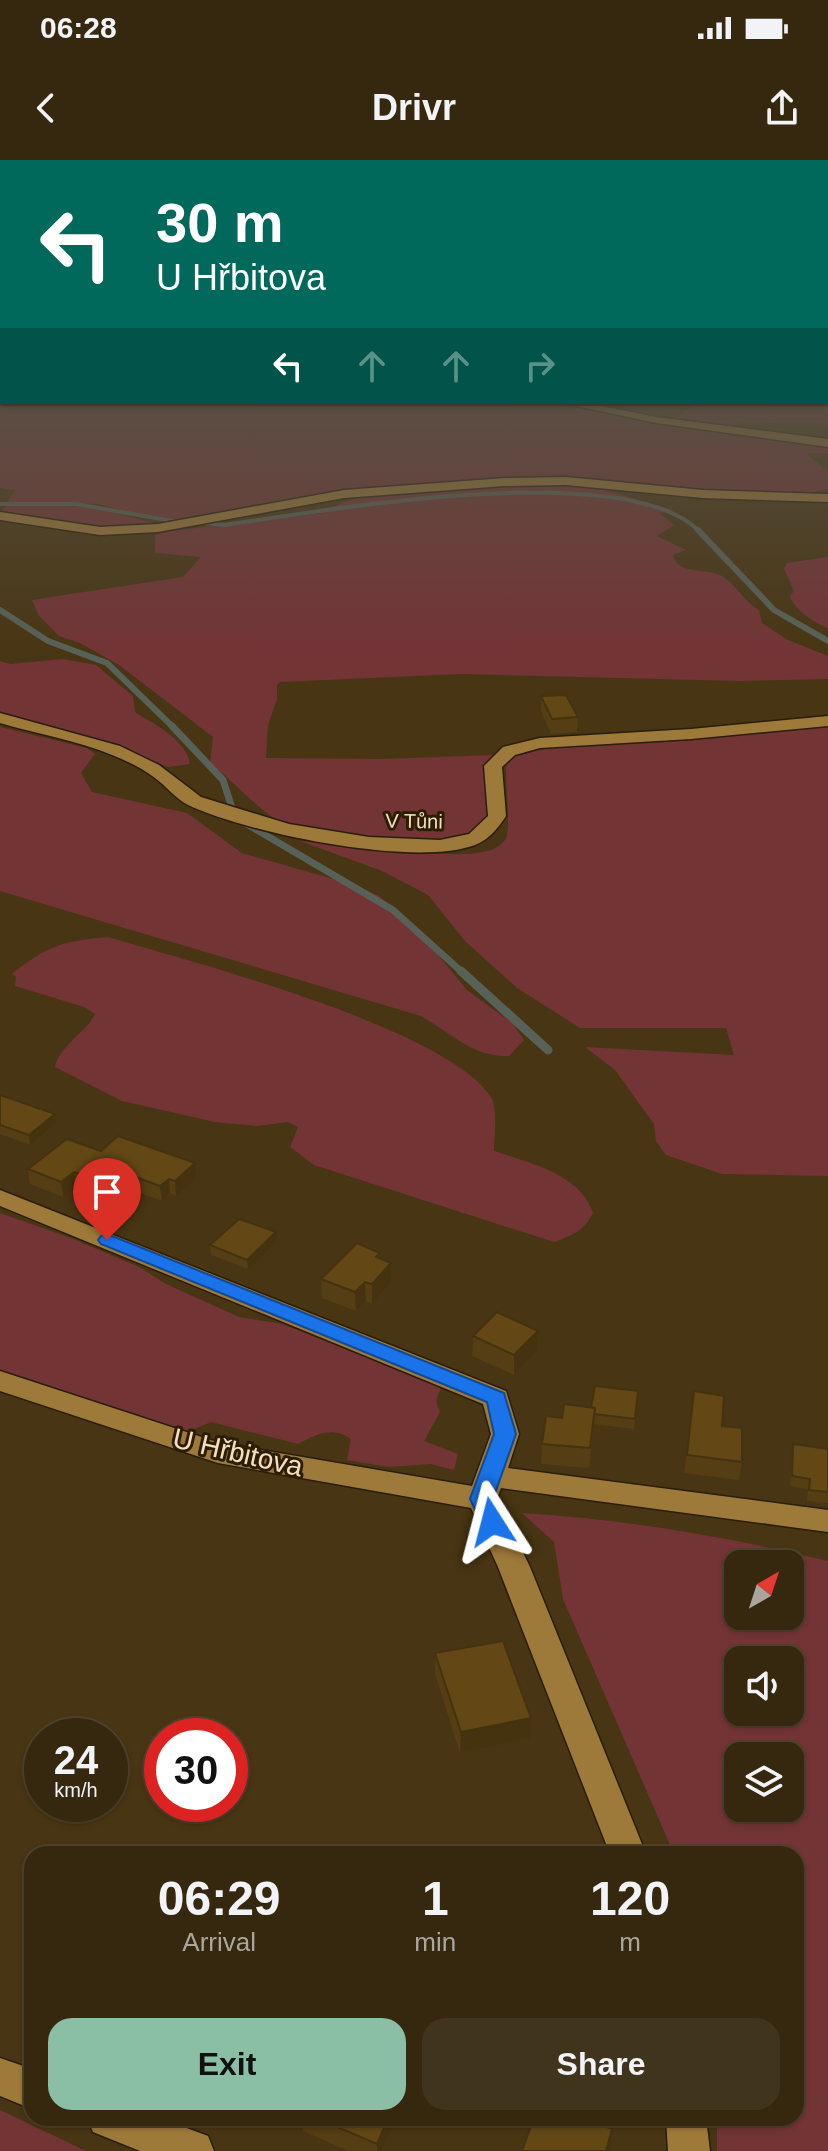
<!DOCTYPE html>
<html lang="en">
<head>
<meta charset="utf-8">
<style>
  :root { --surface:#36280e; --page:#41341c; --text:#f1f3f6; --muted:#aaa69e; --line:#50442e; --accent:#8abfa5 }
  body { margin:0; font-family:Arial,sans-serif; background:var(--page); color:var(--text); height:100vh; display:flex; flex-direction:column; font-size:30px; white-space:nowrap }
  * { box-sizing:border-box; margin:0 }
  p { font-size:26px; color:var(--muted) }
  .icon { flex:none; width:44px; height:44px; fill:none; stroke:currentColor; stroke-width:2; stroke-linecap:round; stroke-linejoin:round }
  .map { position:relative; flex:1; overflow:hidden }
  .details { position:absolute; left:24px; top:1686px; width:780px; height:280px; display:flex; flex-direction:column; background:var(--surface); border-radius:24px; box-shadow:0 2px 6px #0004,0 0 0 2px var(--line) }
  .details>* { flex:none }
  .top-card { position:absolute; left:0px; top:0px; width:828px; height:244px; box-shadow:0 2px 6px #0004,0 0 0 2px var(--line); background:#00695c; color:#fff; overflow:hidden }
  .needle { width:52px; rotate:39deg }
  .controls { position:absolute; left:724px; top:1390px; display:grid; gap:16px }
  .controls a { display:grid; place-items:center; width:80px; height:80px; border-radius:16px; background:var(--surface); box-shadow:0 2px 6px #0004,0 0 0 2px var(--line); font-size:40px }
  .speed { position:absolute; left:24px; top:1558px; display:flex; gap:16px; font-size:40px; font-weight:700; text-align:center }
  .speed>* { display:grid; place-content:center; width:104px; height:104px; border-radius:50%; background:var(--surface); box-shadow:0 2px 6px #0004,0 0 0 2px var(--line); line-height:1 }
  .speed small { font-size:20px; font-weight:400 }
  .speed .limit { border:12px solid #d22; background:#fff; color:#111 }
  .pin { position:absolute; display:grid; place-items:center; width:68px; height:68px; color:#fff; margin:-82px -34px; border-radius:50% 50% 50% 0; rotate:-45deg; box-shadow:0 0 8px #0007 }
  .pin .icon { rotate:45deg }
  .me { position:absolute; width:88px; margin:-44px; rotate:351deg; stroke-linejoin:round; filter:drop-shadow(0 0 6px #0008) }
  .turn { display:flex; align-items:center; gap:28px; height:168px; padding:0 24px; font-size:36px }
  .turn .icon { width:104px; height:104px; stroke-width:2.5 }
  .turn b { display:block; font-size:56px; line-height:68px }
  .lanes { display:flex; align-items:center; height:76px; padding:0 24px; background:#0003; justify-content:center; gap:40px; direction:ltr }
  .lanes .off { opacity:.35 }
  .eta { display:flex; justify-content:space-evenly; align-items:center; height:136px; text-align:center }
  .eta b { font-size:48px; font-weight:700; line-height:56px }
  .primary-button { display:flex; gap:16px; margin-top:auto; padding:16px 24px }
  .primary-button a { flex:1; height:92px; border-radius:24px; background:var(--accent); color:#111; font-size:32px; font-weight:700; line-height:92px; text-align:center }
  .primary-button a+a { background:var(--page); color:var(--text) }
  .status { display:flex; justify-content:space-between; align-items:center; height:56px; padding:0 40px; background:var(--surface); direction:ltr }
  .status svg { height:22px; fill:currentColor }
  header { display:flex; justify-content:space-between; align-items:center; height:104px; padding:0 24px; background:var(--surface); font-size:36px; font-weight:700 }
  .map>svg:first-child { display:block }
</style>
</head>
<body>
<div class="status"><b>06:28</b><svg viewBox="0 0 49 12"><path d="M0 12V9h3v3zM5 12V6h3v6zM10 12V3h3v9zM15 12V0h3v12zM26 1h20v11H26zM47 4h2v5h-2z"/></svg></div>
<header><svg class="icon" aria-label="back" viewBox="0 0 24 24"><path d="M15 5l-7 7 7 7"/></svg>Drivr<svg class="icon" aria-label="share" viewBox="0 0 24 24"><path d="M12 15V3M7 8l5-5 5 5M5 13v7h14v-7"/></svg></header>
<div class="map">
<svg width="828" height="1991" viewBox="0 0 828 1991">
  <rect width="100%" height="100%" fill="#483513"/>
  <g fill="#733436" fill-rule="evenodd">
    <path d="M 0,215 L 2,242 L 548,242 L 641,260 L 828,286 L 828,293 L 806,293 L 828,312 L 828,329 L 808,333 L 722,332 L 568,320 L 249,345 L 252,347 L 193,360 L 159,360 L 99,344 L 8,342 L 15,330 L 0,328 Z"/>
    <path d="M 826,232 L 828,264 C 775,260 727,268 673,260 L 697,244 L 695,242 L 826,242 Z"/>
    <path d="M 584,324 L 673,350 L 659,353 L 674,365 L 657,376 L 686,390 L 673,395 C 678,416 706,407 722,416 C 737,425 743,441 759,450 L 762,463 L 788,480 L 828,496 L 828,519 L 738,521 L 462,514 L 280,522 L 277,525 L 277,539 L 268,565 L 266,598 L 382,599 L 492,595 L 489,620 L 491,660 C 485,664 478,672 472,675 C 441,688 303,678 276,660 C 254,645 232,620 210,603 L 213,577 L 119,505 L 80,483 L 59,476 L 39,456 L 32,440 L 183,417 L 201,397 L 155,393 L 155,375 L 163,372 L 324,353 C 358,321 532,325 584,324 Z"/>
    <path d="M 8,344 L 91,347 L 162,365 L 95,369 L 0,353 Z"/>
    <path d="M 828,397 L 828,468 C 815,463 794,450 790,436 L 794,431 L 784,409 L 787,403 Z"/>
    <path d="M 63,499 L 96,505 L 133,536 L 135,552 C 155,565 186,579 190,604 L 168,607 L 125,589 L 0,553 L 0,501 L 10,504 Z"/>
    <path d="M 828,564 L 828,1016 L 722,1014 L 666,995 L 656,981 L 654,964 L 615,910 L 585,887 L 734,895 L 726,868 L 580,868 L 517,828 L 465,781 L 428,735 L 382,711 L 300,681 C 335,672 487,717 506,678 C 511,665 505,622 506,604 L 515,596 L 544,589 Z"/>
    <path d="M 0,567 L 87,588 L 95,594 L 81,613 L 92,632 L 187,653 L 242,693 L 355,725 L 379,736 L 439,796 L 467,830 L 512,863 L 524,880 L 509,896 C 474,898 451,873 421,856 L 0,731 Z"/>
    <path d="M 108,777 C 192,802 446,868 491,937 C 498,949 494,976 494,991 C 530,1003 581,1014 593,1053 C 584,1071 573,1075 554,1082 L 314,1005 L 290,987 L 298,967 L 288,962 L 257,966 L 215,962 L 122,941 L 55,907 C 59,886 85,874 95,854 L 84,847 L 15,826 L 16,817 L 12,814 C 48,785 64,781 108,777 Z"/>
    <path d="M 0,1053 L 71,1078 L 139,1107 L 166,1124 L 239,1157 L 282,1164 L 442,1225 L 436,1241 L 440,1252 L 424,1281 L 458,1294 L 454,1310 L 431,1304 L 389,1307 L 347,1300 L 351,1279 C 332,1266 317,1274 298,1284 L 211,1262 L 190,1271 L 169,1268 L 0,1210 Z"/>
    <path d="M 522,1353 C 625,1359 728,1377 828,1401 L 828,1991 L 717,1991 L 717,1958 L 796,1958 L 796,1694 L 674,1694 L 563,1439 L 554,1382 ZM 738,1404 L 790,1404 L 790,1456 L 738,1456 ZM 738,1500 L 790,1500 L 790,1552 L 738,1552 ZM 738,1596 L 790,1596 L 790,1648 L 738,1648 Z"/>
    <path d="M 0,1950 L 86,1991 L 0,1991 Z"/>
  </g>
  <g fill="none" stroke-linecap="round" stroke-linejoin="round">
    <g stroke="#586158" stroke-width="4">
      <path d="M 0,344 L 76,344 L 178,362"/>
      <path d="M 204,363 L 224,365 C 324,351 627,296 700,372"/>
    </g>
    <g stroke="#586158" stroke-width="6">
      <path d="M 698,370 L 774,450 L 828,481"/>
      <path d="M 0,450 L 48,481 L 107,503 L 174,568"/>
    </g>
    <g stroke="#586158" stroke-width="7">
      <path d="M 172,566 L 223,620 L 233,651"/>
      <path d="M 245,663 L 393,750 L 463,813"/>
    </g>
    <path stroke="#586158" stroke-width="9" d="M 461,811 L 548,890"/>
    <defs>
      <g id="minor">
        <path d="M 558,242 L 581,242 L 656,257 L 828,279 L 828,287 L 656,263 Z"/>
        <path d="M 566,317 L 703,330 L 828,334 L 828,342 L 703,338 L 566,325 L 505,326 L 344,338 L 158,372 L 100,375 L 0,360 L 0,352 L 100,367 L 158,364 L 344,330 L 505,318 Z"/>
        <path d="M 0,553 L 120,586 L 159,605 L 201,637 L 289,664 L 369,677 L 440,680 L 469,674 L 488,656 L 484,606 L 503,587 L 540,578 L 691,569 L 828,556 L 828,566 L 691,579 L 540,588 L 515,595 L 502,607 L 506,656 C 498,668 490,679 475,685 C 414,708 247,673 188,645 C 175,638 166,626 155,618 C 142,608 127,601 112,595 C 76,580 37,574 0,563 Z"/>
        <path d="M 0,1030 L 506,1231 L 519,1274 L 508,1308 L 828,1350 L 828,1372 L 501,1328 L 497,1339 L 530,1407 L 646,1694 L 610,1694 L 498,1407 L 471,1348 L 218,1303 L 0,1231 L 0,1211 L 220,1283 L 472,1326 L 491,1274 L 483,1244 L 0,1046 Z"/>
        <path d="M 0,1898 L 32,1909 L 32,1949 L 0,1936 Z"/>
        <path d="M 87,1958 L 160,1958 L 208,1976 L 214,1991 L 140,1991 L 93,1972 Z"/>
        <path d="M 666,1958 L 706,1958 L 710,1991 L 668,1991 Z"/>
      </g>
    </defs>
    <use href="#minor" stroke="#2a1e0a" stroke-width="3"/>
    <use href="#minor" fill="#9e7a3a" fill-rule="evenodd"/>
  </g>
  <g fill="#553e13">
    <path d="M 541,536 L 578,557 L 577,572 L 551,574 L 541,551 Z"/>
    <path d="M 0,935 L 55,954 L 56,963 L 30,985 L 0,974 Z"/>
    <path d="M 101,991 L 195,1003 L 196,1018 L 176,1036 L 170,1033 L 162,1041 L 96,1017 L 82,1029 L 76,1027 L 63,1037 L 30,1024 L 28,1009 Z"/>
    <path d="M 276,1072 L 276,1082 L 248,1109 L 211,1095 L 210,1085 Z"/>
    <path d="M 380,1099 L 391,1122 L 372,1144 L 366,1141 L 356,1151 L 322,1138 L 321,1119 Z"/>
    <path d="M 538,1171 L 537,1190 L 514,1215 L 472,1196 L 473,1176 Z"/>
    <path d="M 638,1231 L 634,1269 L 594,1264 L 589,1308 L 541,1304 L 542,1284 L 562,1258 Z"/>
    <path d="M 694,1231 L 722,1266 L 742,1302 L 739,1320 L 684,1313 Z"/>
    <path d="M 793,1284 L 828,1289 L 828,1343 L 807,1341 L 808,1329 L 790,1326 Z"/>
    <path d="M 435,1493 L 530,1578 L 460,1593 L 435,1514 Z"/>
    <path d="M 302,1958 L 396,1958 L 382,1991 L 348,1991 L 303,1971 Z"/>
  </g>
  <g fill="#45320f">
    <path d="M 55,954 L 56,963 L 30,985 L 29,975 Z"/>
    <path d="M 94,1002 L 96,1017 L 82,1029 L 80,1014 Z"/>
    <path d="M 195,1003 L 196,1018 L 176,1036 L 175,1021 Z"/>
    <path d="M 74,1012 L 76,1027 L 63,1037 L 61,1022 Z"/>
    <path d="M 169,1019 L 170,1033 L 162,1041 L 160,1026 Z"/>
    <path d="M 276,1072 L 276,1082 L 248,1109 L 247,1100 Z"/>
    <path d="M 391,1103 L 391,1122 L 372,1144 L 372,1124 Z"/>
    <path d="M 365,1122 L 366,1141 L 356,1151 L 355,1132 Z"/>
    <path d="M 538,1171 L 537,1190 L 514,1215 L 514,1195 Z"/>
    <path d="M 531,1558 L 530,1578 L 460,1593 L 461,1572 Z"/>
    <path d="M 388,1958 L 396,1958 L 382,1991 L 377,1991 L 377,1984 Z"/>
    <path d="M 612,1969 L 610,1991 L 606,1991 Z"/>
  </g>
  <g fill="#634816" stroke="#45320f" stroke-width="2">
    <path d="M 566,535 L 578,557 L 552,559 L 541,536 Z"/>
    <path d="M 0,935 L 55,954 L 29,975 L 0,965 Z"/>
    <path d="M 118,976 L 195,1003 L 175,1021 L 169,1019 L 160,1026 L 94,1002 L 80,1014 L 74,1012 L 61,1022 L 28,1009 L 67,979 L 101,991 Z"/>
    <path d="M 239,1059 L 276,1072 L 247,1100 L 210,1085 Z"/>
    <path d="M 357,1083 L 380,1093 L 376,1097 L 391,1103 L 372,1124 L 365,1122 L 355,1132 L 321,1119 Z"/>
    <path d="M 497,1152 L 538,1171 L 514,1195 L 473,1176 Z"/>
    <path d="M 595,1226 L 638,1231 L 635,1259 L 594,1254 L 595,1248 L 591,1247 Z"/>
    <path d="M 694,1231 L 724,1236 L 722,1266 L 742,1268 L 742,1302 L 687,1295 Z"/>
    <path d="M 564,1244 L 595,1248 L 590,1288 L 542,1284 L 546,1256 L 562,1258 Z"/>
    <path d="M 793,1284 L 828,1289 L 828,1332 L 809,1330 L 810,1319 L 792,1316 Z"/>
    <path d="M 503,1481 L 531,1558 L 461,1572 L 435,1493 Z"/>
    <path d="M 316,1958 L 388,1958 L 377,1984 Z"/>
    <path d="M 534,1958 L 583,1958 L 612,1969 L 606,1991 L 522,1991 Z"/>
  </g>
  <linearGradient id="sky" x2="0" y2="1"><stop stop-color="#281d0a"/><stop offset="0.44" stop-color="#585144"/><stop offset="1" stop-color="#585144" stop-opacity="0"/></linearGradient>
  <rect width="828" height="494" fill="url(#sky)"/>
  <path fill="#1a73e8" stroke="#114b97" stroke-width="2" d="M 107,1074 L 504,1233 L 516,1274 L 493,1339 L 504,1362 L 501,1368 L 492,1370 L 484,1368 L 470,1339 L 494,1274 L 487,1242 L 101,1084 L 98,1080 L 101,1076 Z"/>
  <g text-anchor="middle" stroke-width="6" stroke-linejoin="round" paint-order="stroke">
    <g font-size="20" fill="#f3dfc0" stroke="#2c1d03">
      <text transform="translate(414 661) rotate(1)" y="7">V Tůni</text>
    </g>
    <g font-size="28" fill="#f3dfc0" stroke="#2c1d03">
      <text transform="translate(238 1292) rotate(13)" y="10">U Hřbitova</text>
    </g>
  </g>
</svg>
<div class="controls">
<a><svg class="needle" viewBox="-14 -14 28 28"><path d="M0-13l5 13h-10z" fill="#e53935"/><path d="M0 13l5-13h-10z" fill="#aaa69e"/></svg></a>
<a><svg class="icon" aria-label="sound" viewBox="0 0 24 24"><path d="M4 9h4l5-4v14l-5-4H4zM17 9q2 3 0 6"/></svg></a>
<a><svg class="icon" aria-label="layers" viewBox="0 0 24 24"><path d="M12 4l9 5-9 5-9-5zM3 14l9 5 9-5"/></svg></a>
</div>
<div class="speed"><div>24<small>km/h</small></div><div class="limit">30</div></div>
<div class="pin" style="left:107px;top:1080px;background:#d93025"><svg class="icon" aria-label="arrive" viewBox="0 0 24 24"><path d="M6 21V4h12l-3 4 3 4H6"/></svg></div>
<svg class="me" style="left:492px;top:1362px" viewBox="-20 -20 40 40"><path d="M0-17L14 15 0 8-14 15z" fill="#1a73e8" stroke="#fff" stroke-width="4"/></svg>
<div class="top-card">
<div class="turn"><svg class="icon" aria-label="left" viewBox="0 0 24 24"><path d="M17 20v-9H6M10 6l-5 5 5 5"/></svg><div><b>30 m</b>U Hřbitova</div></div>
<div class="lanes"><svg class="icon" aria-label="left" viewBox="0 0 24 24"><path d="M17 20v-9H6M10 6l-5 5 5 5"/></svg><svg class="icon off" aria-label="ahead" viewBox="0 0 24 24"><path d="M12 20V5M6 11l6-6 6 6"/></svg><svg class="icon off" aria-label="ahead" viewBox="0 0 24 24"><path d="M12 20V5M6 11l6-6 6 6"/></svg><svg class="icon off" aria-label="right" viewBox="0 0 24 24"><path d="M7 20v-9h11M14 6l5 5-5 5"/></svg></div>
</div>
<section class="details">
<div class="eta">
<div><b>06:29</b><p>Arrival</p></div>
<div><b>1</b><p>min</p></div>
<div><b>120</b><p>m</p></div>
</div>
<div class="primary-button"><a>Exit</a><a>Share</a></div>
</section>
</div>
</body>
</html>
